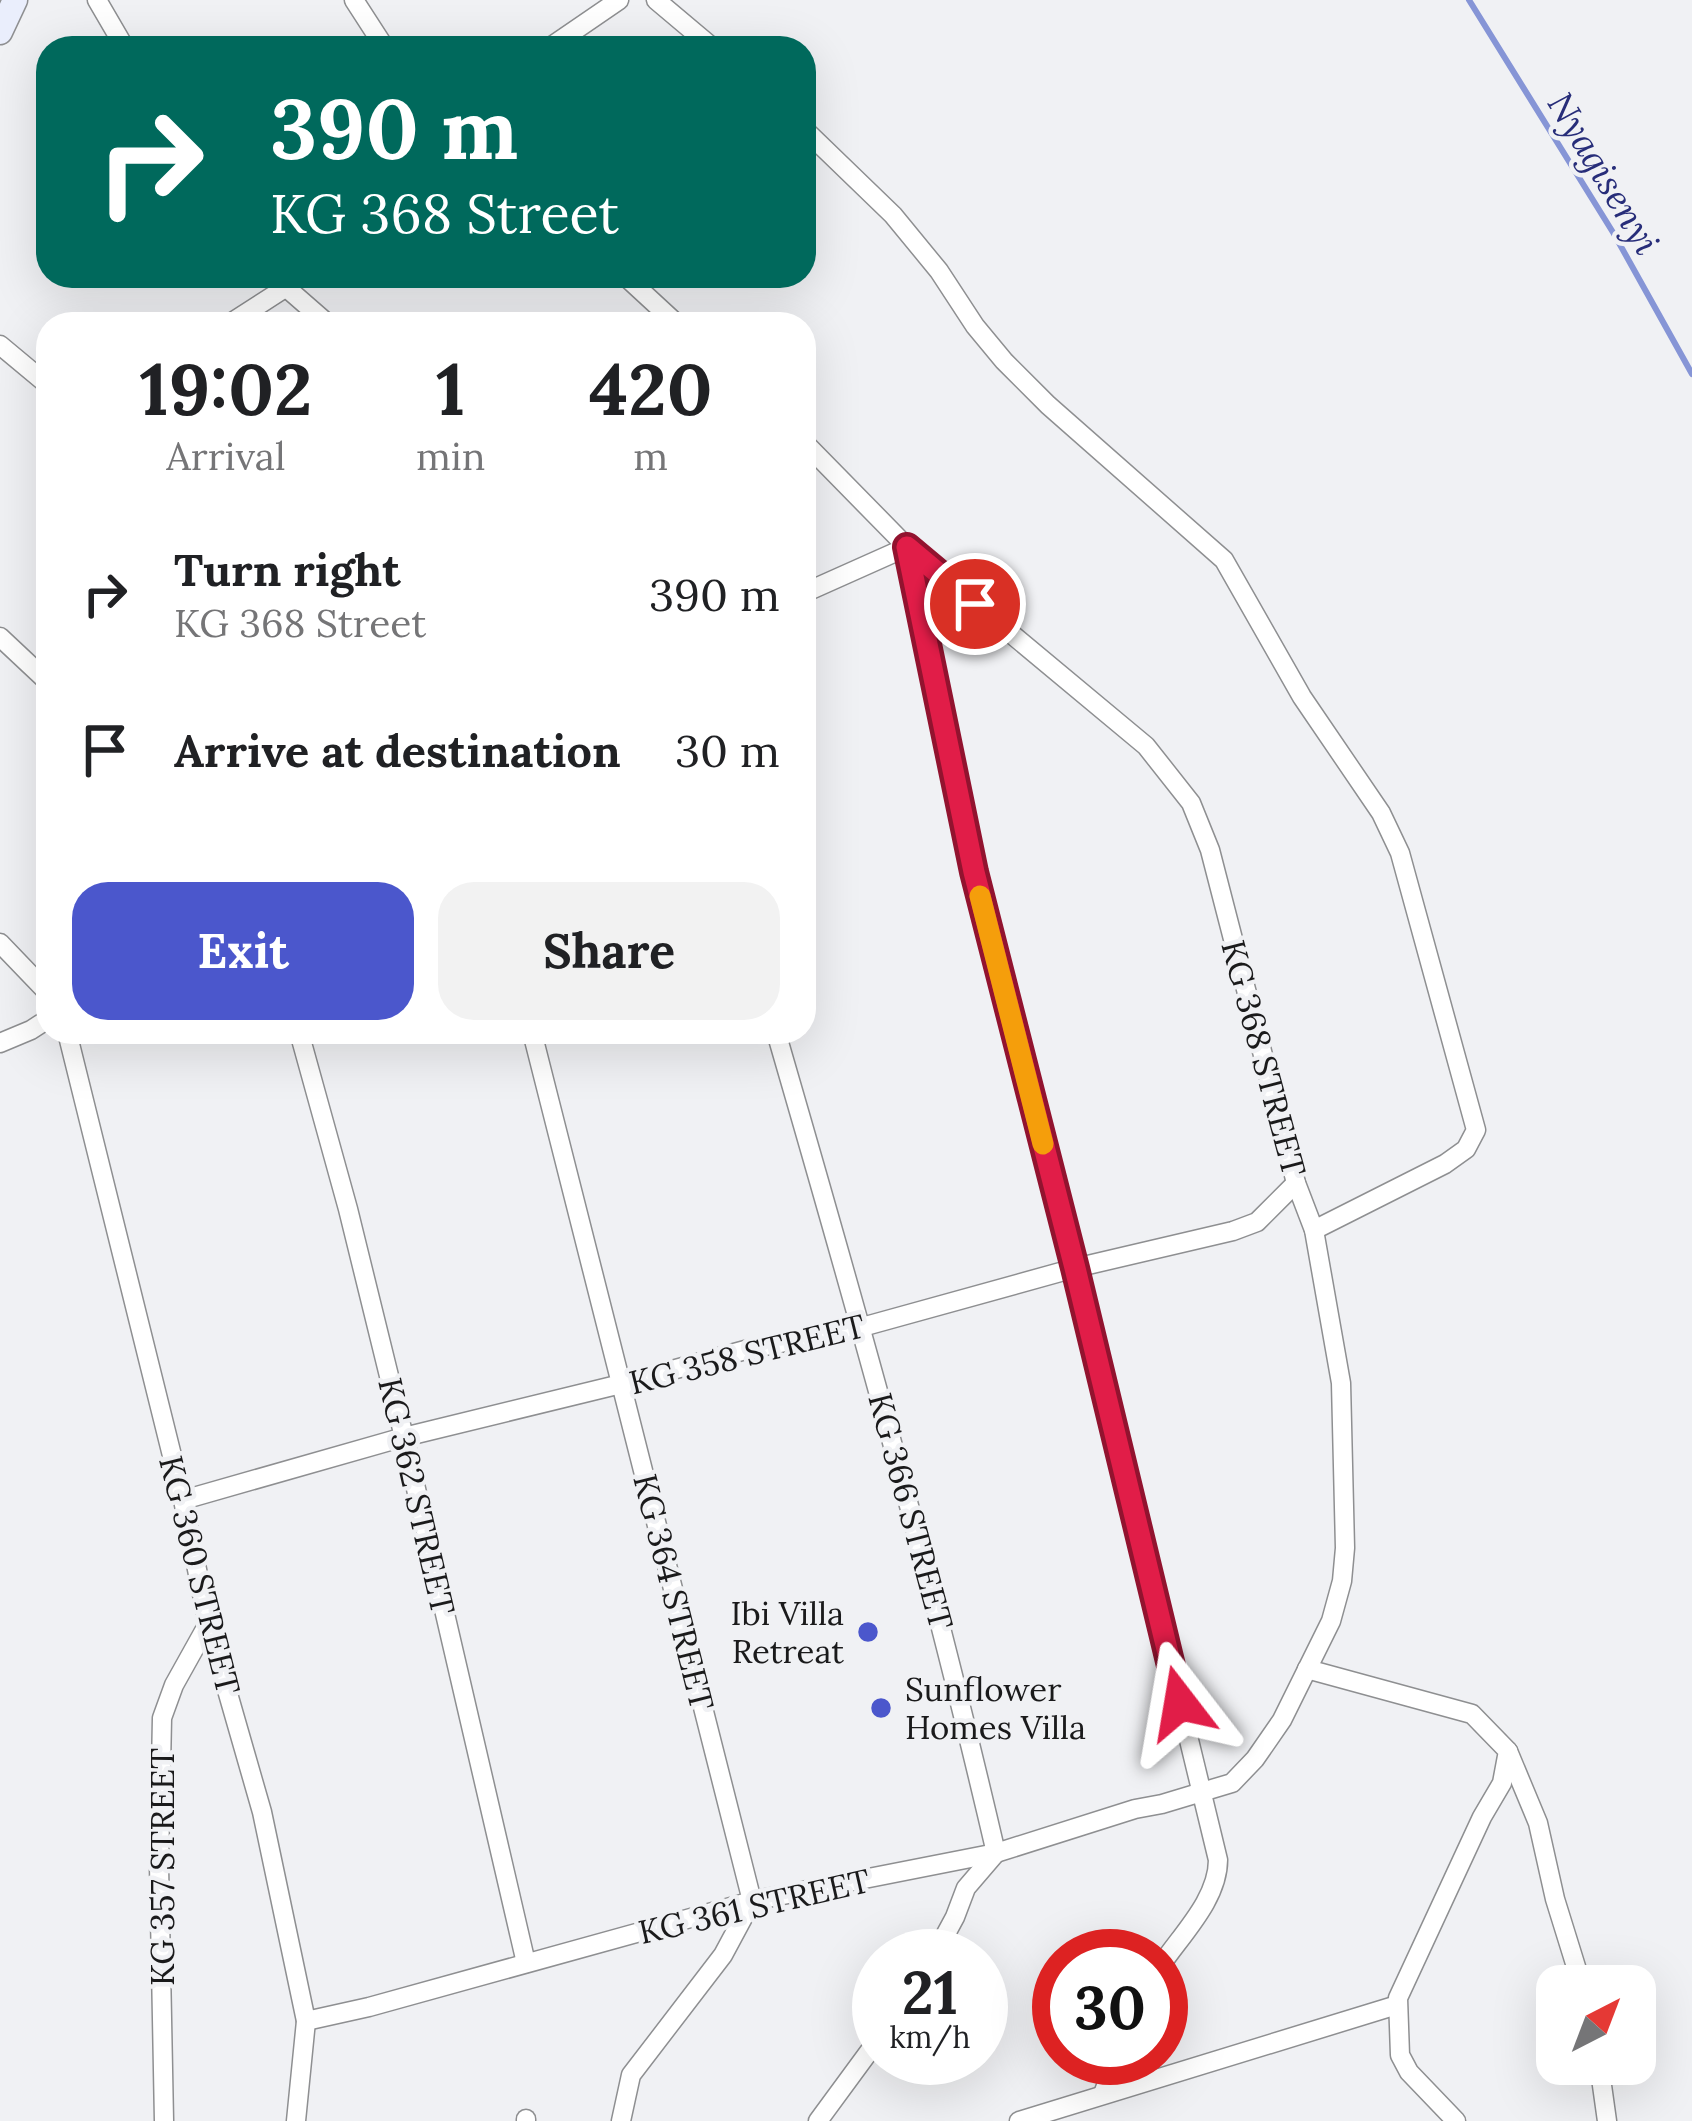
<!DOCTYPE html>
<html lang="en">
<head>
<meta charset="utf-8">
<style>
  :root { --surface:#fff; --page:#f2f2f2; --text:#202124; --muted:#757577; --accent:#4b57cc }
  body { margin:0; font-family:Lora,serif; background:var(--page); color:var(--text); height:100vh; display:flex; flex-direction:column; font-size:45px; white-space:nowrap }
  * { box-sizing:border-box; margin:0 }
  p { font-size:39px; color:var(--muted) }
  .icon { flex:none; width:66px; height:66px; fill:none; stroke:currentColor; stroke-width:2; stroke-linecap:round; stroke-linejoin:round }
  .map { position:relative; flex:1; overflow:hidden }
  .details { position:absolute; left:36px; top:312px; width:780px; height:732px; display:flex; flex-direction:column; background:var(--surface); border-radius:36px; box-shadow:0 12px 48px #0002 }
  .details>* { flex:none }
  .hud { position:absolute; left:36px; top:36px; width:780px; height:252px; border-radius:36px; box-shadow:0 12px 48px #0002; background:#00695c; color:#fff; overflow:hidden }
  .needle { width:78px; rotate:42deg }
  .controls { position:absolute; left:1536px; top:1965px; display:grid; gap:24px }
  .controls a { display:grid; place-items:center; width:120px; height:120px; border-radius:24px; background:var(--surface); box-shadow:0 12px 48px #0002; font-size:60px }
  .speed { position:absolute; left:852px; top:1929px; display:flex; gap:24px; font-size:60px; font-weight:700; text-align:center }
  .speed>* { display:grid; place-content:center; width:156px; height:156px; border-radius:50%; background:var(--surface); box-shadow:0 12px 48px #0002; line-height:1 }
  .speed small { font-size:30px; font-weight:400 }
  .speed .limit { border:18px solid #d22; background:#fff; color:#111 }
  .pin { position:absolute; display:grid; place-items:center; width:102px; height:102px; color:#fff; margin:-51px; border:6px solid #fff; border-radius:50%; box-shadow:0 3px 12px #0007 }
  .me { position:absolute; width:132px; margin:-66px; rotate:346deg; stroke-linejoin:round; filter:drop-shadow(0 0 9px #0008) }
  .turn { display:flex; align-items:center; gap:42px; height:252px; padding:0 36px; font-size:54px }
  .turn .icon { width:156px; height:156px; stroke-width:2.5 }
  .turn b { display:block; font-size:84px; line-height:102px }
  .eta { display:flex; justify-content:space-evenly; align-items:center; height:204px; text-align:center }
  .eta b { font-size:72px; font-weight:700; line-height:84px }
  .primary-button { display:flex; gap:24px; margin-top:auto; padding:24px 36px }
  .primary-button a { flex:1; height:138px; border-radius:36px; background:var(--accent); color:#fff; font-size:48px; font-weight:700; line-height:138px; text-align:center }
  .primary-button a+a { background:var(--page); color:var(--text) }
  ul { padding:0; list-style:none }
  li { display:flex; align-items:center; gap:36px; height:156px; padding:0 36px }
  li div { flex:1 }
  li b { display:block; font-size:45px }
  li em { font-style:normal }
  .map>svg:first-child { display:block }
</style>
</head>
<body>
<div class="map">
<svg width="1692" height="2121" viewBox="0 0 1692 2121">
  <rect width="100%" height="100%" fill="#f0f1f4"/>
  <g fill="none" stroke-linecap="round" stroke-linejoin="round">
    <path stroke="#8695d6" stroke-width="6" d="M 1469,0 L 1614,234 L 1692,374"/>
    <defs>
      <g id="minor">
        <path d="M 97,0 L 125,48"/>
        <path d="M 354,0 L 385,48"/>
        <path d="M 656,0 L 713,48"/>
        <path d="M 549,48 L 619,0"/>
        <path d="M 804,129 L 893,215 L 939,271 L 975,326 L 1004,361 L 1048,405 L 1224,560 L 1302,697 L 1381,813 L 1400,853 L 1476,1130 L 1466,1149 L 1445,1164 L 1314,1230"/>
        <path d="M 273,276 L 328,324"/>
        <path d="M 625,276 L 677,324"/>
        <path d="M 229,324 L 285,288 L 299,276"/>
        <path d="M 0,345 L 48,385"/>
        <path d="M 804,593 L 907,547 L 974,872 L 1075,1268 L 1218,1860 C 1218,1899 1182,1934 1161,1965"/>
        <path d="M 0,637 L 48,682"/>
        <path d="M 0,943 L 48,993"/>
        <path d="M 67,1032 L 183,1500 L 208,1624 L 262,1812 L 306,2021 L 296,2121"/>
        <path d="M 299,1032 L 348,1209 L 404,1437 L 526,1963"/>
        <path d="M 532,1032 L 752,1901 L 723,1955 L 631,2075 L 621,2121"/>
        <path d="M 776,1032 C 855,1304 932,1577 996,1853 L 966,1888 L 955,1917 L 934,1956"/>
        <path d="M 0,1043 L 31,1030 L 48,1019"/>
        <path d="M 183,1500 L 404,1437 L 621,1384 L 749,1349 L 862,1327 L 1075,1268 L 1233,1231 L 1257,1222 L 1296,1183"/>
        <path d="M 1307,1669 L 1472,1714 L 1508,1751 L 1502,1783 L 1482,1817 L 1398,1998 L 1400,2055 L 1409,2072 L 1456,2121"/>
        <path d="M 1508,1751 L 1538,1823 L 1555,1899 L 1582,1986"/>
        <path d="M 306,2021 L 369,2007 L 752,1901 L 996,1853 L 1135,1809 L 1162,1804 L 1232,1783 L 1255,1759 L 1282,1720 L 1331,1621 L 1342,1581 L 1345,1548 L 1341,1383 L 1314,1230 L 1296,1183 L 1210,850 L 1191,803 L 1146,746 L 907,547 L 804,442"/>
        <path d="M 1599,2064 L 1607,2121"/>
        <path d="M 1103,2094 L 1116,2058"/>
        <path d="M 164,2121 L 159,1865 L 162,1718 L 174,1685 L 208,1624"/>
        <path d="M 526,2121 L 526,2119"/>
        <path d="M 818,2121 L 879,2038"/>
        <path d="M 1019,2121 L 1397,2005"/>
      </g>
      <path id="secondary" d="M 0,32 L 15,0"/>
    </defs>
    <use href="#minor" stroke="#8e8f91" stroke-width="21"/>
    <use href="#secondary" stroke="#8e8f91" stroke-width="27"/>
    <use href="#minor" stroke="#fff" stroke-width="18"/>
    <use href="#secondary" stroke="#eaeefc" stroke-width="24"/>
  </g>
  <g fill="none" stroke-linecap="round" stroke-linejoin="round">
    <defs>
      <path id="route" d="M 975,604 L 907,547 L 974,872 L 1075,1268 L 1180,1703"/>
    </defs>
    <use href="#route" stroke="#92132f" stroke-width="30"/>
    <use href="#route" stroke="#e11d48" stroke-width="21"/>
    <path stroke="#f59e0b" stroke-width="21" d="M 980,896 L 1043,1144"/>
  </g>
  <g fill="#4b57cc" stroke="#f0f1f4" stroke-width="4.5">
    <circle cx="868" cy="1632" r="12"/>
    <circle cx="881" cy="1708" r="12"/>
  </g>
  <g text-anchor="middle" stroke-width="9" stroke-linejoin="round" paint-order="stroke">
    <g font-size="33" fill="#1a1a1b" stroke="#f0f1f4">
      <text transform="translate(1264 1058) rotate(75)" y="12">KG 368 STREET</text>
      <text transform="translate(747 1354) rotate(-14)" y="12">KG 358 STREET</text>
      <text transform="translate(417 1496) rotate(77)" y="12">KG 362 STREET</text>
      <text transform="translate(911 1511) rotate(75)" y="12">KG 366 STREET</text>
      <text transform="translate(200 1575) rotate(76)" y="12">KG 360 STREET</text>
      <text transform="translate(674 1592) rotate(76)" y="12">KG 364 STREET</text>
      <text transform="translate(162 1867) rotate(-90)" y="12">KG 357 STREET</text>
      <text transform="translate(754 1906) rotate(-13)" y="12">KG 361 STREET</text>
    </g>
    <g font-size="33" fill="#1a1a1b" stroke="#f0f1f4" text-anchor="end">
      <text x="844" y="1625">Ibi Villa<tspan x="844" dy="38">Retreat</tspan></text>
      <text x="905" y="1701" text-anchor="start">Sunflower<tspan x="905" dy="38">Homes Villa</tspan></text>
    </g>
    <g font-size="36" font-style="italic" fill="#272d79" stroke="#f0f1f4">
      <text transform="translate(1604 173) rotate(59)" y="13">Nyagisenyi</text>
    </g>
  </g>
</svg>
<div class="controls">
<a><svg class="needle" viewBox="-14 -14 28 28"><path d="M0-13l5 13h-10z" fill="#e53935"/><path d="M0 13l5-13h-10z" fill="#757577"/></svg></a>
</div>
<div class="speed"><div>21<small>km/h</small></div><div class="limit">30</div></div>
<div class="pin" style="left:975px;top:604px;background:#d93025"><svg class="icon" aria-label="arrive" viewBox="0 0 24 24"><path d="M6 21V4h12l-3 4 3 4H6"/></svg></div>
<svg class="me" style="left:1180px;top:1703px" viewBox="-20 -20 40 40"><path d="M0-17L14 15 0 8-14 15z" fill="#e11d48" stroke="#fff" stroke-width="4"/></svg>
<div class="hud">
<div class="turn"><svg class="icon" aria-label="right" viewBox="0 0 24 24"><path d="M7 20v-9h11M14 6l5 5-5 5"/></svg><div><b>390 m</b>KG 368 Street</div></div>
</div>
<section class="details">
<div class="eta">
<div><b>19:02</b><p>Arrival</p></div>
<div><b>1</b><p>min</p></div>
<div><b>420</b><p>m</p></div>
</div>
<ul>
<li><svg class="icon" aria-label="right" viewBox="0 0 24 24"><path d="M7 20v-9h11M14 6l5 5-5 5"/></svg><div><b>Turn right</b><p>KG 368 Street</p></div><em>390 m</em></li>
<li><svg class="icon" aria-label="arrive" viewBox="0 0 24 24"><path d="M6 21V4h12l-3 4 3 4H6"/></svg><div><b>Arrive at destination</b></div><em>30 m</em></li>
</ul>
<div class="primary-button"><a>Exit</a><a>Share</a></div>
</section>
</div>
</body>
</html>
